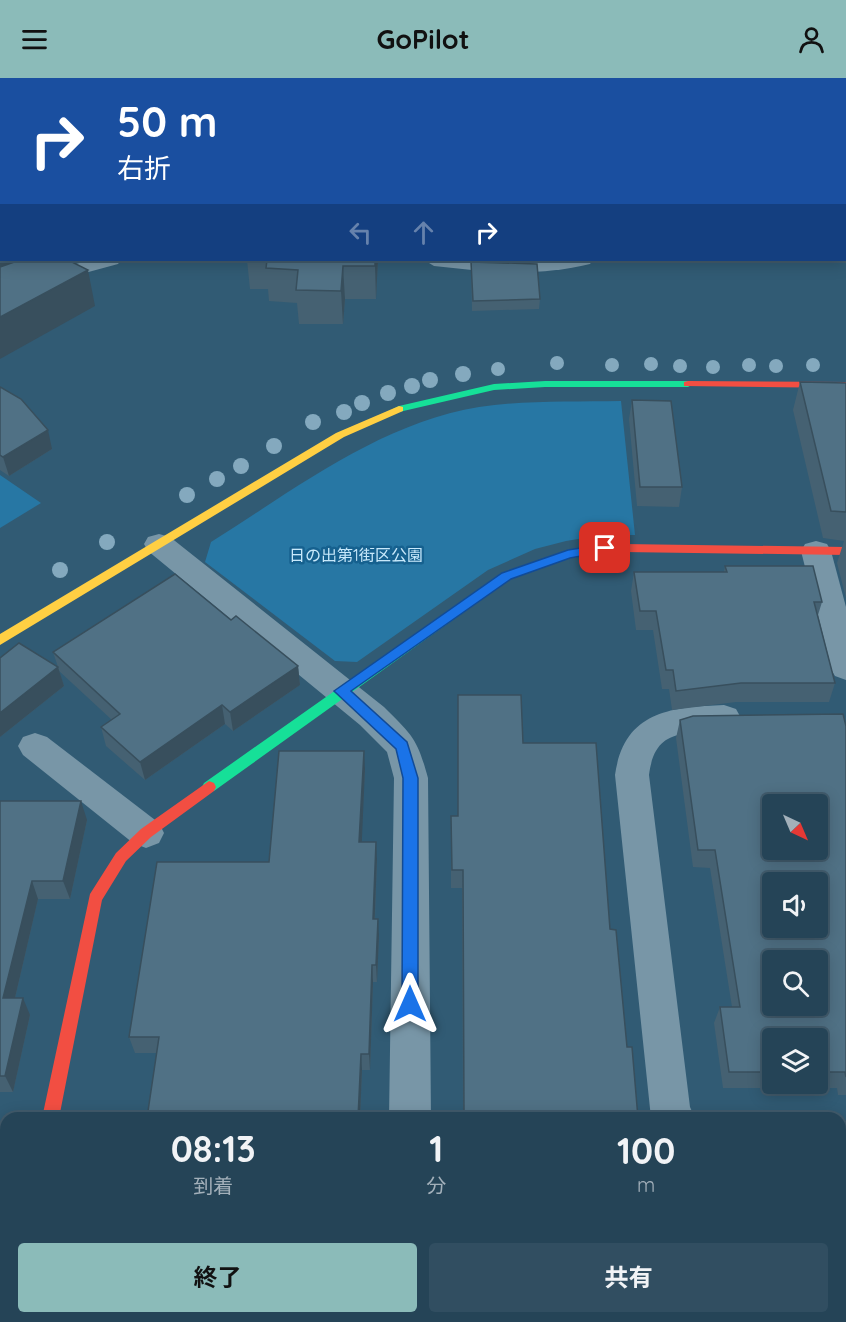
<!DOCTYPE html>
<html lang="ja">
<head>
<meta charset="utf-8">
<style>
  :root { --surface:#254457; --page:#314e61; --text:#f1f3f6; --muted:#a3b0ba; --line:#425c6d; --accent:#8bbbb9 }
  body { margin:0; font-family:Quicksand,"Noto Sans JP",sans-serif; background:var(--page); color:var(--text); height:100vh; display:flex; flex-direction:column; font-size:22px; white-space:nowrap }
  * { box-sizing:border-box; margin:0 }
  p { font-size:20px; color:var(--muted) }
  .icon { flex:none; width:33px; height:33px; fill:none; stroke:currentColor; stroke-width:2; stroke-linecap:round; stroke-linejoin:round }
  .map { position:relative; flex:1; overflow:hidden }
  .details { position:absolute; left:0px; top:1034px; width:846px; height:212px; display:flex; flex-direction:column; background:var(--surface); border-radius:18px 18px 0 0; box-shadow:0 3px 15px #0003,0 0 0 2px var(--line) }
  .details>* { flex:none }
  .banner { position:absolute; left:0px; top:0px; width:846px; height:183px; box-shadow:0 3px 15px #0003,0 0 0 2px var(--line); background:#1a4fa0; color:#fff; overflow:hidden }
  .needle { width:39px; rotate:136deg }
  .buttons { position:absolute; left:762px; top:716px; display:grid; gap:12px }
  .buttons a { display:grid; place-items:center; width:66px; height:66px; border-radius:6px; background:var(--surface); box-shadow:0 3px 15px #0003,0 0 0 2px var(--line); font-size:30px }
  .pin { position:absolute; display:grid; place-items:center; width:51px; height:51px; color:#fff; margin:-26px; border-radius:12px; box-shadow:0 3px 9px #0006 }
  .me { position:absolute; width:66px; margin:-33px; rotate:0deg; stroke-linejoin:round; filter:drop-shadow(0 0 4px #0008) }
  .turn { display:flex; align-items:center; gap:21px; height:126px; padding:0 18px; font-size:27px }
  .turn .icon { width:78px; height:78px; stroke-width:2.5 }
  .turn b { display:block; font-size:42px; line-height:51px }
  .lanes { display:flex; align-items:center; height:57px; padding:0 18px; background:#0003; justify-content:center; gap:30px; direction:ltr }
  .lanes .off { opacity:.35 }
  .eta { display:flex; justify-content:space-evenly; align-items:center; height:102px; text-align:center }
  .eta b { font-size:36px; font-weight:700; line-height:42px }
  .button { display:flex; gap:12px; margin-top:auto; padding:12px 18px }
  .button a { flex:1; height:69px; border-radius:6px; background:var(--accent); color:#111; font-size:24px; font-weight:700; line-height:69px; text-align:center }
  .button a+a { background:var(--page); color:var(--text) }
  header { display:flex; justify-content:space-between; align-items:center; height:78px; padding:0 18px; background:var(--accent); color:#111; font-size:27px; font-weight:700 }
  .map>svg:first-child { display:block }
</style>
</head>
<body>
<header><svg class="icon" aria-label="menu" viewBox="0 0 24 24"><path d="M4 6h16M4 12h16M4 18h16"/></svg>GoPilot<svg class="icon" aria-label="person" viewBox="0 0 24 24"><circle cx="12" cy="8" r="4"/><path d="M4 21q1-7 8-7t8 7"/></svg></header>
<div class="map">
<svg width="846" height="1244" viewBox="0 0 846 1244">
  <rect width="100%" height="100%" fill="#315b74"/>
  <g fill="#2777a4">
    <path d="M 621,323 L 635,457 L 602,457 L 566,463 L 535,471 L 488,492 L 357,584 L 335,583 L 205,484 L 211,464 C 294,412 380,345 479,329 C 526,322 574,324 621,323 Z"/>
    <path d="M 0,397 L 41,425 L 0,450 Z"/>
  </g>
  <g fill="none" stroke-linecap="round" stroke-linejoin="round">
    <g fill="#7896a7" fill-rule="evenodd">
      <path d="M 91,182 L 121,182 L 118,186 L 70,199 L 0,227 L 0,214 L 56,191 Z"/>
      <path d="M 424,182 L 593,182 L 590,186 C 538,199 486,194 434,188 Z"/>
    </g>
    <g fill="#7896a7" fill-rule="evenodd">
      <path d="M 159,456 L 170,459 L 384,629 C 413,658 417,660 428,700 L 431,1040 L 389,1040 L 394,700 L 387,674 L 360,647 L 148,473 L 144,466 L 148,459 Z"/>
      <path d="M 816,463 L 827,466 L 831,473 L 846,529 L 846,602 L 835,598 L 830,590 L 801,473 L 805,466 Z"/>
      <path d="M 724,627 L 736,631 L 741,640 L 736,649 C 696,661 656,641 649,697 L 690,1029 L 695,1040 L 651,1040 L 615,697 C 624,634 669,629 724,627 Z"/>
      <path d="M 35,655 L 47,659 L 159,745 L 164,755 L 159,765 L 146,770 L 133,765 L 23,677 L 18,668 L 23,659 Z"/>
      <rect x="840" y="1043" width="6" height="40"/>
      <rect x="0" y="1044" width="6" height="40"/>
      <path d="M 6,1218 L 6,1239 L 34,1239 L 33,1244 L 0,1244 L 0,1221 Z"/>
      <rect x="387" y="1239" width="46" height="5"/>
    </g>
    <g fill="#16e098" fill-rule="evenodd">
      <rect x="844" y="62" width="2" height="6"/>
      <path d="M 545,303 L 688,303 L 693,306 L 688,309 L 545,309 L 494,312 L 399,334 L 393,331 L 399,328 L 494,306 Z"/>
      <path d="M 623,466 L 629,470 L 627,473 L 569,480 L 510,501 L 214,713 L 204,713 L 202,709 L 204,705 L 502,495 L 568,472 Z"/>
    </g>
    <g fill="#ffcf43" fill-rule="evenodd">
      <rect x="0" y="66" width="2" height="6"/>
      <path d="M 399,328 L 403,329 L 403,333 L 344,359 L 0,567 L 0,556 L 336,355 Z"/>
    </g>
    <g fill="#f24e42" fill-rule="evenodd">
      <path d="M 688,303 L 846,304 L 846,310 L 684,308 L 684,304 Z"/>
      <path d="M 623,466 L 846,469 L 846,477 L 623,474 L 617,470 Z"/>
      <path d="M 209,703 L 214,705 L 216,709 L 214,713 L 151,759 L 126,783 L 102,822 L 59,1040 L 42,1040 L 90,816 L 116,775 L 141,751 Z"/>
    </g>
  </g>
  <g fill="#84a9be">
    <circle cx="557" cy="285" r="7"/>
    <circle cx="651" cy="286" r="7"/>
    <circle cx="612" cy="287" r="7"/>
    <circle cx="749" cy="287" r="7"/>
    <circle cx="813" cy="287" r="7"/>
    <circle cx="680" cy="288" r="7"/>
    <circle cx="776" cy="288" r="7"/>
    <circle cx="713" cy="289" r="7"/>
    <circle cx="498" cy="291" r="7"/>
    <circle cx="463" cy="296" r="8"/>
    <circle cx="430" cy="302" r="8"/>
    <circle cx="412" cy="308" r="8"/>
    <circle cx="388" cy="315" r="8"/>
    <circle cx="362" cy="325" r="8"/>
    <circle cx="344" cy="334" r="8"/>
    <circle cx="313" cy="344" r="8"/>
    <circle cx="274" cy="368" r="8"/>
    <circle cx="241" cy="388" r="8"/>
    <circle cx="217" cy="401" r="8"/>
    <circle cx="187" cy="417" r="8"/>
    <circle cx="107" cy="464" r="8"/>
    <circle cx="60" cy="492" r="8"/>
  </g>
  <g fill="#456172" fill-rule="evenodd">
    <path d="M 247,182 L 378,182 L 376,221 L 345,221 L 343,246 L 299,246 L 297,225 L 269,223 L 268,211 L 250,211 Z"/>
    <path d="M 471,184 L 540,221 L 539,231 L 472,233 Z"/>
    <path d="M 800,304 L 846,305 L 846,520 L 837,485 L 844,463 L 823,460 L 793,332 Z"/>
    <path d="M 0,309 L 52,371 L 9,398 L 0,392 Z"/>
    <path d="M 632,322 L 682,409 L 679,429 L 637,428 L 629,341 Z"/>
    <path d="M 725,488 L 822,524 L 818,537 L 835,605 L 829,624 L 736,624 L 672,632 L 669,611 L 662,611 L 653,552 L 636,552 L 631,513 L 634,494 L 724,494 Z"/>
    <path d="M 231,542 L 298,588 L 300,607 L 233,653 L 225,646 L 145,702 L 106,668 L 101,649 L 112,642 L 59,593 L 64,608 L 0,659 L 0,580 L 58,589 L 53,574 Z"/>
    <path d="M 458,617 L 523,665 L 610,851 L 638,1040 L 463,1040 L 462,810 L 451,810 L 451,738 L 458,738 Z"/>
    <path d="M 680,642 L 846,648 L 846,1017 L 838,1017 L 837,1010 L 723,1010 L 714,945 L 720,929 L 732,929 L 710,790 L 693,789 L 676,660 ZM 772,960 L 818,960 L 818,1005 L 772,1005 Z"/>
    <path d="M 365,691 L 361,764 L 377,782 L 375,841 L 379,858 L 377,904 L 373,904 L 370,992 L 362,992 L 360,1040 L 147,1040 L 157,975 L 135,975 L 129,959 L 269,784 Z"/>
    <path d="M 0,723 L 87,742 L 70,821 L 38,821 L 15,920 L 30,937 L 13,1014 L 0,1014 Z"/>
  </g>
  <g fill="#384f5d">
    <path d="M 0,172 L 2,172 L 2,182 L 46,182 L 0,212 Z"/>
    <path d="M 375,182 L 378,182 L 376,221 L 375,188 Z"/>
    <path d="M 343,188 L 345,221 L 343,246 L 341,213 Z"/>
    <path d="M 88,192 L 95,228 L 0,281 L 0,239 Z"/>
    <path d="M 48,352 L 52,371 L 9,398 L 3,379 Z"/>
    <path d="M 298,588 L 300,607 L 233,653 L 230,634 Z"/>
    <path d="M 58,589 L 64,608 L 0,659 L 0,635 Z"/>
    <path d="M 222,627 L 225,646 L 145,702 L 140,684 Z"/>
    <path d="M 364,673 L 365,691 L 361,782 L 359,764 Z"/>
    <path d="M 81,723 L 87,742 L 70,821 L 63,803 Z"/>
    <path d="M 376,764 L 377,782 L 374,858 L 373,841 Z"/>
    <path d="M 32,803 L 38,821 L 11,937 L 3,920 Z"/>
    <path d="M 378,841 L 379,858 L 377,904 L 376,887 Z"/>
    <path d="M 372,887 L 373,904 L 370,992 L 369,976 Z"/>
    <path d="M 23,920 L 30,937 L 13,1014 L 5,998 Z"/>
    <path d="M 361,976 L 362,992 L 360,1040 L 358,1040 Z"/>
  </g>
  <g fill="#507185" stroke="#384f5d" stroke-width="1.5" fill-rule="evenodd">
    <path d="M 329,0 L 397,0 L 397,2 L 326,2 Z"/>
    <rect x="0" y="100" width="2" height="72"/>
    <path d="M 20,182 L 68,182 L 88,192 L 0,239 L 0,189 Z"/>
    <path d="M 267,182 L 375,182 L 375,188 L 343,188 L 341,213 L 296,212 L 298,192 L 266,190 Z"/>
    <path d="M 471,184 L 537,186 L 540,221 L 473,223 Z"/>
    <path d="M 800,304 L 846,305 L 846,434 L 831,433 Z"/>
    <path d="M 0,309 L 21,321 L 48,352 L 3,379 L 0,377 Z"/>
    <path d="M 632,322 L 671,323 L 682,409 L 640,409 Z"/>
    <path d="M 725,488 L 813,488 L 822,524 L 814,524 L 835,605 L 741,605 L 676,613 L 673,592 L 666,592 L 656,533 L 640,533 L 634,494 L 727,494 Z"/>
    <path d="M 175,496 L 231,542 L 236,538 L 298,588 L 230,634 L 222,627 L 140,684 L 101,649 L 120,636 L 53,574 Z"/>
    <path d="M 19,565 L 58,589 L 0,635 L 0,580 Z"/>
    <path d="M 458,617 L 521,617 L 523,665 L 596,665 L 610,851 L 616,852 L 627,969 L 632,969 L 638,1040 L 475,1040 L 475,1036 L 464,1036 L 463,792 L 452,792 L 451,738 L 458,738 Z"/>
    <path d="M 843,636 L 846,648 L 846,999 L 845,994 L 818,994 L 818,960 L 772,960 L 772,994 L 729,994 L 720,929 L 740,929 L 715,772 L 698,772 L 680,642 L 693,638 ZM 772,726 L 818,726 L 818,771 L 772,771 ZM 772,804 L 818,804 L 818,849 L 772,849 ZM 772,882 L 818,882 L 818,927 L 772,927 Z"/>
    <path d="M 279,673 L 364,673 L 359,764 L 376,764 L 373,841 L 378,841 L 376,887 L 372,887 L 369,976 L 361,976 L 358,1040 L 147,1040 L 159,959 L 129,959 L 157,784 L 269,784 Z"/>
    <path d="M 0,723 L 81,723 L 63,803 L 32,803 L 3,920 L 23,920 L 5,998 L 0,998 Z"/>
    <path d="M 840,1101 L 846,1101 L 846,1244 L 477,1244 L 477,1239 L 840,1239 Z"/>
    <path d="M 128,1239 L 352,1239 L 352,1244 L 127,1244 Z"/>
  </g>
  <path fill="#1a73e8" stroke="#114b97" stroke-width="1.5" d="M 605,466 L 609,467 L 609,473 L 570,480 L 511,501 L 351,613 L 407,664 L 418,700 L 418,926 L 416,931 L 410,934 L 404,931 L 402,926 L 403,700 L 396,671 L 334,613 L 502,495 L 568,472 Z"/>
  <g text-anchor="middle" stroke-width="5" stroke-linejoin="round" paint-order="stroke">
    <g font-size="16" fill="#c8e9fb" stroke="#16618f">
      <text x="356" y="483">日の出第1街区公園</text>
    </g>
  </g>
</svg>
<div class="buttons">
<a><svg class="needle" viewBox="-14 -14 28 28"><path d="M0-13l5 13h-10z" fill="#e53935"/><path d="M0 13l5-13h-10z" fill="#a3b0ba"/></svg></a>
<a><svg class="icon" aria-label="sound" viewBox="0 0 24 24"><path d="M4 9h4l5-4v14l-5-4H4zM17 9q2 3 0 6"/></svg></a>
<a><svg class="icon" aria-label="search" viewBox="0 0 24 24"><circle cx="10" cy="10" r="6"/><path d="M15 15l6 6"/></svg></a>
<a><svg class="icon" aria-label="layers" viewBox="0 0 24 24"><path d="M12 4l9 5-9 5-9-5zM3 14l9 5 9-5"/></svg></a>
</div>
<div class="pin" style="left:605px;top:470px;background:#d93025"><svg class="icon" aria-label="arrive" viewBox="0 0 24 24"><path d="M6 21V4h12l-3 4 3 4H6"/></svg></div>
<svg class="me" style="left:410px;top:926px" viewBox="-20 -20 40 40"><path d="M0-17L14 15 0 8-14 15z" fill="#1a73e8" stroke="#fff" stroke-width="4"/></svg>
<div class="banner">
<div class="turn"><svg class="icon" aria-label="right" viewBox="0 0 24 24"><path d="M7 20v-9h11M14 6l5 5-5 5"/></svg><div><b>50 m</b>右折</div></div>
<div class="lanes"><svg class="icon off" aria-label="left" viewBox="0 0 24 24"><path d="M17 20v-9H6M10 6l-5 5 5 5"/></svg><svg class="icon off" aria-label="ahead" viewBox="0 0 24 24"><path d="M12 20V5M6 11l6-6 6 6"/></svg><svg class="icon" aria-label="right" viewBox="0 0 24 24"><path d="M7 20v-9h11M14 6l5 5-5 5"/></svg></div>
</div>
<section class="details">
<div class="eta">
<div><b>08:13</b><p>到着</p></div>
<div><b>1</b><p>分</p></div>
<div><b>100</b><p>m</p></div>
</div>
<div class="button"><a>終了</a><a>共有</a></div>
</section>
</div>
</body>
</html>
